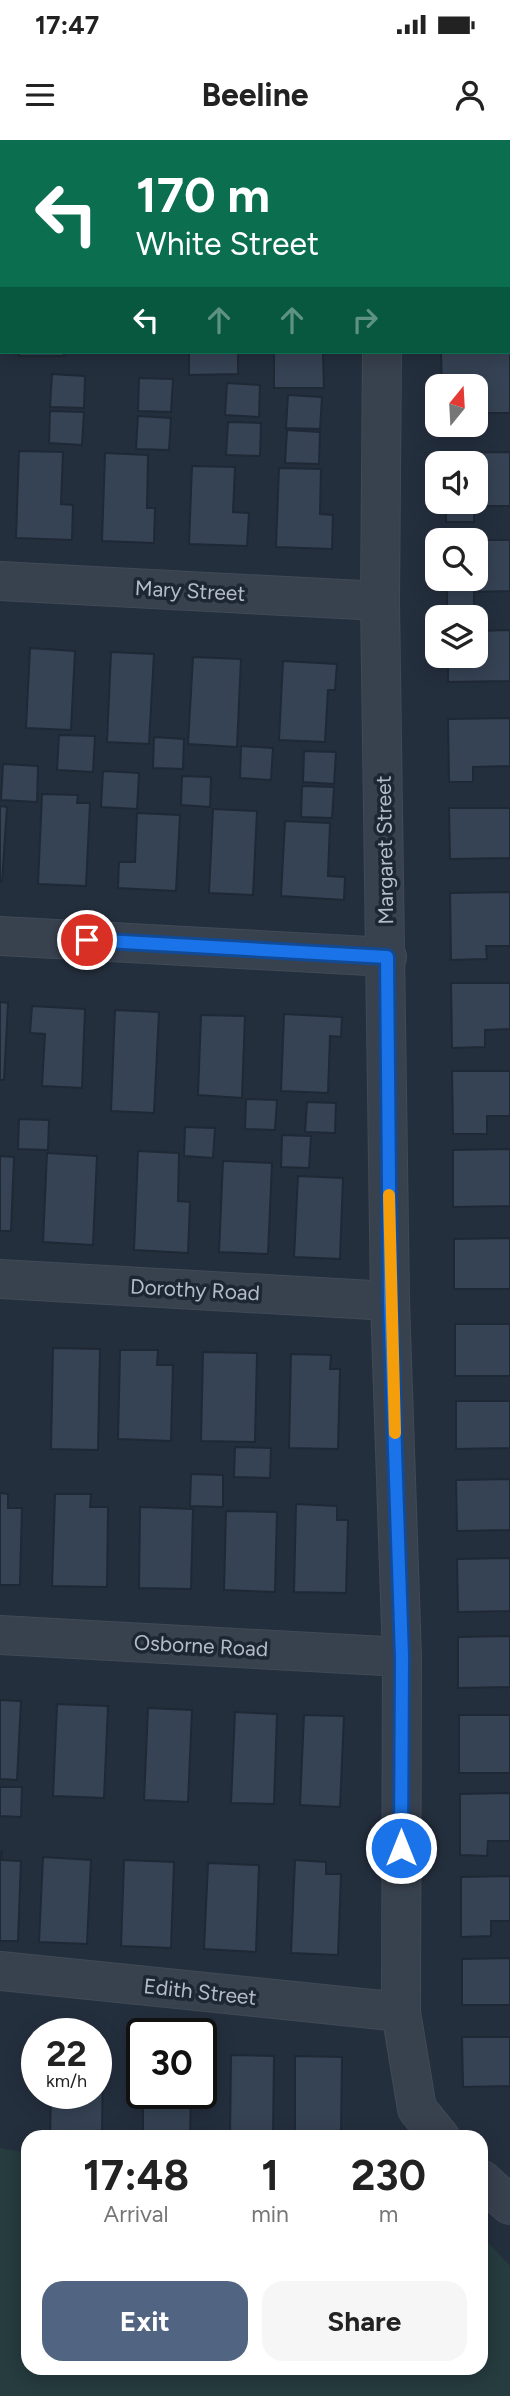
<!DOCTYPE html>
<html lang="en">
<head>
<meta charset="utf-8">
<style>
  :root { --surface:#fff; --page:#f6f6f6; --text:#222; --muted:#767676; --accent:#516482 }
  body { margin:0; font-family:Figtree,sans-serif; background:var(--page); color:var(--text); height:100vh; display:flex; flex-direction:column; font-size:26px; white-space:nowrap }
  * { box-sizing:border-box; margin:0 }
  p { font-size:23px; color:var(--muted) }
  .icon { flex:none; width:38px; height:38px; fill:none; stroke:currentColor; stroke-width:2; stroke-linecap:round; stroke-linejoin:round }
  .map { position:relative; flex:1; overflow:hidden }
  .side { position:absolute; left:21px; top:1990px; width:467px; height:245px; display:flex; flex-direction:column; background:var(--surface); border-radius:21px; box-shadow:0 4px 18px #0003 }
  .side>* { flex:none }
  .hud { position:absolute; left:0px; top:0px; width:511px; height:214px; box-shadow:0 4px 18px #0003; background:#0b6e4f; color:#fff; overflow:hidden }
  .needle { width:46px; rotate:18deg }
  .fabs { position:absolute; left:425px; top:234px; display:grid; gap:14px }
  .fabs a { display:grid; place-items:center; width:63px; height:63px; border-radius:14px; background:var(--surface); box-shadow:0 4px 18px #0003; font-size:35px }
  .speed { position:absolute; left:21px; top:1878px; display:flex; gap:14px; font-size:35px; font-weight:700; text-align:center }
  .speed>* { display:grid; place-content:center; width:91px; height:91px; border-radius:50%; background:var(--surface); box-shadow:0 4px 18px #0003; line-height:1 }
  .speed small { font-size:18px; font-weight:400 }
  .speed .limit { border:4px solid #111; border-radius:10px; background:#fff; color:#111 }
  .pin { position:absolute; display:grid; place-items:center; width:60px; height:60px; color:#fff; margin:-30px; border:4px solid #fff; border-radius:50%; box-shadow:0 2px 7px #0007 }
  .me { position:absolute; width:77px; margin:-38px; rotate:0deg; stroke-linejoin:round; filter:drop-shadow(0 0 5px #0008) }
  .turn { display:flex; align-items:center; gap:24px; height:147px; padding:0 21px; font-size:32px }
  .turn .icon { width:91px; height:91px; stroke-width:2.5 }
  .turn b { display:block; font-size:49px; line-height:60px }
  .lanes { display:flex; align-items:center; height:66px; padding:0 21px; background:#0003; justify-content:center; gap:35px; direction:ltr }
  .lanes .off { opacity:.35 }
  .eta { display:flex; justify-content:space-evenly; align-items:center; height:119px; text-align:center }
  .eta b { font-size:42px; font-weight:700; line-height:49px }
  .primary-button { display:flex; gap:14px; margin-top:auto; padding:14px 21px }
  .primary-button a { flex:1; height:80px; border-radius:21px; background:var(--accent); color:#fff; font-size:28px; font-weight:700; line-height:80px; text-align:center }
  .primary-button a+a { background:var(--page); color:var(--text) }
  .status { display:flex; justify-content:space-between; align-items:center; height:49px; padding:0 35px; background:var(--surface); direction:ltr }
  .status svg { height:19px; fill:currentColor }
  header { display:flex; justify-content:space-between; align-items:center; height:91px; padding:0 21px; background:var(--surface); font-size:32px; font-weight:700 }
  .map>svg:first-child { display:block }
</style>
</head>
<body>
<div class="status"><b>17:47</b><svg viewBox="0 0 49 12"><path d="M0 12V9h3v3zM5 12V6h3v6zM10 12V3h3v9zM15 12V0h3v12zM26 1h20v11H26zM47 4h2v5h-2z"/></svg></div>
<header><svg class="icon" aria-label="menu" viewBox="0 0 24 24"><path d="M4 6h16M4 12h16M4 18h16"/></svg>Beeline<svg class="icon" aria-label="person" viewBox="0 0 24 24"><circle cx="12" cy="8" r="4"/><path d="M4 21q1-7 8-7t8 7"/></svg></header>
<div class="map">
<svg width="510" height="2256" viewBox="0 0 510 2256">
  <rect width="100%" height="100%" fill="#242f3e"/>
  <path fill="#263c3f" d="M 0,2008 L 28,2013 L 28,2228 L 481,2228 L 481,2095 L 510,2126 L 510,2256 L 0,2256 Z"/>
  <g fill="#364354" stroke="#1f2835" stroke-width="2">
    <path d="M 510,199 L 510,273 L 476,273 L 476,247 L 442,247 L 441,212 L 509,212 Z"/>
    <rect x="19" y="212" width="45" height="4"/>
    <path d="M 189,212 L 238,212 L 238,234 L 189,235 Z"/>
    <path d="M 274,212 L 323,212 L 324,248 L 274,248 Z"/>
    <path d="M 52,234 L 85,236 L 84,268 L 50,267 Z"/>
    <path d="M 139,238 L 173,239 L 171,272 L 138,271 Z"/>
    <path d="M 227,243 L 260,245 L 259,277 L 225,275 Z"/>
    <path d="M 288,255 L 322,257 L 320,289 L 286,288 Z"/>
    <path d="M 50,271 L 84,272 L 82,305 L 49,303 Z"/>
    <path d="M 138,276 L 171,278 L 169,310 L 136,309 Z"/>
    <path d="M 228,282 L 261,283 L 260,316 L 226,315 Z"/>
    <path d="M 287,290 L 320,292 L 319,324 L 285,323 Z"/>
    <path d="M 19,311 L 63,312 L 61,364 L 73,365 L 72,400 L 16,398 Z"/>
    <path d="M 510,312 L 510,366 L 474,366 L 474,382 L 446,382 L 446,362 L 476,362 L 476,324 L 446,324 L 445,313 Z"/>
    <path d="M 105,313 L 148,315 L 147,368 L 155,368 L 154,403 L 102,401 Z"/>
    <path d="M 192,326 L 235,327 L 233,372 L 249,373 L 247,406 L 189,404 Z"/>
    <path d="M 279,328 L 321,329 L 320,374 L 333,375 L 332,409 L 276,407 Z"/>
    <path d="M 446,400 L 510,400 L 510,451 L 474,452 L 474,467 L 447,466 L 447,439 L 476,439 L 476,401 Z"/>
    <path d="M 510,490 L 510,541 L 448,542 L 448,516 L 476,516 L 476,491 Z"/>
    <path d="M 30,508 L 75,511 L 71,590 L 26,588 Z"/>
    <path d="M 111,512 L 154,514 L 149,604 L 107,602 Z"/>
    <path d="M 193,517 L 241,519 L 237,607 L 188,604 Z"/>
    <path d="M 283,521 L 337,524 L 335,550 L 328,550 L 325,602 L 279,600 Z"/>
    <path d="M 510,578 L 510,626 L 473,627 L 473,642 L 449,642 L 448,579 Z"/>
    <path d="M 59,595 L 95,596 L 93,632 L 57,630 Z"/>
    <path d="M 154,597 L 184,599 L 183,629 L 153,628 Z"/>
    <path d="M 241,606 L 273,608 L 271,640 L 240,638 Z"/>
    <path d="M 304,611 L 336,612 L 334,644 L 303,642 Z"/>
    <path d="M 3,624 L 38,626 L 37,662 L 1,660 Z"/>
    <path d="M 103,631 L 139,633 L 137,669 L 101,667 Z"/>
    <path d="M 182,636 L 211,637 L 210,667 L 181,665 Z"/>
    <path d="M 302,646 L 334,647 L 332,678 L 301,677 Z"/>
    <path d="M 42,654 L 78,655 L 77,663 L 90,663 L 86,746 L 38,744 Z"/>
    <path d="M 0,666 L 7,667 L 2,742 L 0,742 Z"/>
    <path d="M 449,668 L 510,668 L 510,718 L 450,719 Z"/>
    <path d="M 213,669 L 257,671 L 253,755 L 209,753 Z"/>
    <path d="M 137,673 L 180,675 L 176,751 L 118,748 L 119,722 L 135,722 Z"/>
    <path d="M 285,681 L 330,683 L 328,736 L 345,737 L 344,760 L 281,756 Z"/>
    <path d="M 510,752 L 510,806 L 486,806 L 487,819 L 451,820 L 450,753 Z"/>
    <path d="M 451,843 L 510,843 L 510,889 L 485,890 L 485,907 L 452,908 Z"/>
    <path d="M 0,862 L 8,863 L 4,940 L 0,940 Z"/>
    <path d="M 32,866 L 85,869 L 82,948 L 42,946 L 45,894 L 30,893 Z"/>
    <path d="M 115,870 L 159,872 L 154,973 L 111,971 Z"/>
    <path d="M 284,874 L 342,877 L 341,897 L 330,896 L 328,953 L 281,951 Z"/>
    <path d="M 201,875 L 245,876 L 242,958 L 198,955 Z"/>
    <path d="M 452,931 L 510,931 L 510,976 L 487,976 L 487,994 L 453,994 Z"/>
    <path d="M 246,959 L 277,960 L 275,990 L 245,989 Z"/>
    <path d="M 307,962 L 336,963 L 335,993 L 305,992 Z"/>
    <path d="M 19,979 L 49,980 L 48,1010 L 18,1009 Z"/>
    <path d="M 185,987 L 215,988 L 213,1018 L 184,1016 Z"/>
    <path d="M 282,995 L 311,996 L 309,1028 L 281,1027 Z"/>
    <path d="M 510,1009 L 510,1066 L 453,1067 L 453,1010 Z"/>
    <path d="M 138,1011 L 179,1013 L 178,1061 L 190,1062 L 188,1113 L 134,1110 Z"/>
    <path d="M 47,1013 L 97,1016 L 93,1105 L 43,1102 Z"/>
    <path d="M 0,1016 L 14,1017 L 11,1091 L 0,1091 Z"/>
    <path d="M 223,1021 L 272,1023 L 268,1114 L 219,1112 Z"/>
    <path d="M 298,1036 L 343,1038 L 340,1119 L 294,1117 Z"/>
    <path d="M 510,1098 L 510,1149 L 454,1149 L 454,1099 Z"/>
    <rect x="455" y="1184" width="55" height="52"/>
    <path d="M 53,1208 L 100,1209 L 98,1310 L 51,1309 Z"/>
    <path d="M 120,1210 L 158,1210 L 157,1225 L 173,1225 L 171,1301 L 118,1299 Z"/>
    <path d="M 203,1212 L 257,1213 L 255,1302 L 201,1301 Z"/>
    <path d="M 291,1214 L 331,1215 L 330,1229 L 340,1229 L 338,1309 L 289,1308 Z"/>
    <path d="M 456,1261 L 510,1261 L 510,1308 L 456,1309 Z"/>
    <path d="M 235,1307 L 271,1308 L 270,1338 L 234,1337 Z"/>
    <path d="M 191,1334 L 223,1335 L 223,1367 L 190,1366 Z"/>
    <path d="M 510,1339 L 510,1390 L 457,1391 L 456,1340 Z"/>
    <path d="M 0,1353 L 8,1354 L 8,1368 L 22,1368 L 20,1445 L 0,1445 Z"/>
    <path d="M 55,1354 L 91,1354 L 90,1367 L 108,1367 L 107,1447 L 52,1446 Z"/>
    <path d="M 296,1364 L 337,1366 L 337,1380 L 348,1380 L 346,1453 L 294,1452 Z"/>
    <path d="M 140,1367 L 193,1369 L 191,1449 L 139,1448 Z"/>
    <path d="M 226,1371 L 277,1372 L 275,1452 L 224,1450 Z"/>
    <path d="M 510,1418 L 510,1471 L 458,1472 L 457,1419 Z"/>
    <path d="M 510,1496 L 510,1547 L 458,1548 L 458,1497 Z"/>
    <path d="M 0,1560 L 21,1561 L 17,1640 L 0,1639 Z"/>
    <path d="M 57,1564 L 108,1566 L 104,1658 L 53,1656 Z"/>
    <path d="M 148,1568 L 192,1570 L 188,1662 L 144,1660 Z"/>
    <path d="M 235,1572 L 277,1574 L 274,1664 L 231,1663 Z"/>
    <path d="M 304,1575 L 344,1576 L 340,1667 L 300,1665 Z"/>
    <rect x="459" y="1575" width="51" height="58"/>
    <path d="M 0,1647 L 22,1647 L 21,1677 L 0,1676 Z"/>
    <path d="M 510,1653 L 510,1701 L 488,1701 L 487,1716 L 460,1715 L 460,1654 Z"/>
    <path d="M 0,1711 L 2,1711 L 2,1720 L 21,1721 L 18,1801 L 0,1801 Z"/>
    <path d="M 43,1717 L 91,1720 L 87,1804 L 39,1802 Z"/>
    <path d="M 124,1720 L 174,1722 L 171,1808 L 121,1806 Z"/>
    <path d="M 295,1720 L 326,1722 L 326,1734 L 341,1734 L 338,1815 L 291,1813 Z"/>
    <path d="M 208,1723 L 259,1725 L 256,1812 L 204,1809 Z"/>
    <path d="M 510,1736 L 510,1781 L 491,1781 L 491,1796 L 461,1797 L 461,1737 Z"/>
    <path d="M 510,1818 L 510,1865 L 462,1865 L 462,1819 Z"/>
    <path d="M 462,1897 L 510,1897 L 510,1946 L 463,1947 Z"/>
    <path d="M 96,1914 L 103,1914 L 102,1997 L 50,1997 L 51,1953 L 96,1953 Z"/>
    <path d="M 231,1915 L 274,1916 L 273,1997 L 230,1997 Z"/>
    <path d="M 295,1916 L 342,1917 L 341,1997 L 295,1997 Z"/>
    <path d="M 143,1953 L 191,1953 L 190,1997 L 143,1997 Z"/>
  </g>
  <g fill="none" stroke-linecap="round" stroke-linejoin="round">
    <defs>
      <g id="minor">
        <path d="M 319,2 L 319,0"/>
        <path d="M 382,212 L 380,461 L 390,1161 L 402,1517 L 401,1872 L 417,1969 L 440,1997"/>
        <path d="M 0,441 L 380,461"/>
        <path d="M 0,796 L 387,817"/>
        <path d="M 0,1139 L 390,1161"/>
        <path d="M 0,1495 L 402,1517"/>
        <path d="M 0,1831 L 401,1872"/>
        <path d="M 481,2039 L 510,2065"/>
      </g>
      <g id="major">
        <path d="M 0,61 L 2,61"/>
        <path d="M 509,127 L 510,127"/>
      </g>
    </defs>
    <use href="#minor" stroke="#414a57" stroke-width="40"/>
    <use href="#major" stroke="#414a57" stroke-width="40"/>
    <use href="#minor" stroke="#38414e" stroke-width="38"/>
    <use href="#major" stroke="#56606e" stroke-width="38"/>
  </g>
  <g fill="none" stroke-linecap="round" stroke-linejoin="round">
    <defs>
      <path id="route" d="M 87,800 L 387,817 L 390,1161 L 402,1517 L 401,1708"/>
    </defs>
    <use href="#route" stroke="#114b97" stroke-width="18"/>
    <use href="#route" stroke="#1a73e8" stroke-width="12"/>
    <path stroke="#f59e0b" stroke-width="12" d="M 389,1055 L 395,1293"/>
  </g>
  <g text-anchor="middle" stroke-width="7" stroke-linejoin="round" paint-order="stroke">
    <g font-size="21" fill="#b4bcc9" stroke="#1d2633">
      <text transform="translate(190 451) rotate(3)" y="7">Mary Street</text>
      <text transform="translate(385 710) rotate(-91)" y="7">Margaret Street</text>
      <text transform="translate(195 1150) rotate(3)" y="7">Dorothy Road</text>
      <text transform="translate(201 1506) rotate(3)" y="7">Osborne Road</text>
      <text transform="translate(200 1852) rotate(6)" y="7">Edith Street</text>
    </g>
  </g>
</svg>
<div class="fabs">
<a><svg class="needle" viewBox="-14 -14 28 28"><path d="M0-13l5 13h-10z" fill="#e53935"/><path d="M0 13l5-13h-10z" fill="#767676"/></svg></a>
<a><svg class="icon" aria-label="sound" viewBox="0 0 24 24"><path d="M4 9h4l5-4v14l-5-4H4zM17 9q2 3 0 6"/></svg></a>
<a><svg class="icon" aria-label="search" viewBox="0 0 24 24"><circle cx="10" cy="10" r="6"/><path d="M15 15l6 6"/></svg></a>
<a><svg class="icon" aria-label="layers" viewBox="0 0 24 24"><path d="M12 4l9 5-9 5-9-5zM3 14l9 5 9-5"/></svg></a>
</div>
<div class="speed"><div>22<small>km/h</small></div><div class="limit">30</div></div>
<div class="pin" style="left:87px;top:800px;background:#d93025"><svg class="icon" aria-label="arrive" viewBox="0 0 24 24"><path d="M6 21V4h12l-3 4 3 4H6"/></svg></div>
<svg class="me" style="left:401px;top:1708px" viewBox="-20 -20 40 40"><circle r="17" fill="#1a73e8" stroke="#fff" stroke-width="3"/><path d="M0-11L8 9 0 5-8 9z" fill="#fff"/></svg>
<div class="hud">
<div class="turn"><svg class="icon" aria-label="left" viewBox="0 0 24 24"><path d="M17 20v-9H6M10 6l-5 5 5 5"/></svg><div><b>170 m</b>White Street</div></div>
<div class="lanes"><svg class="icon" aria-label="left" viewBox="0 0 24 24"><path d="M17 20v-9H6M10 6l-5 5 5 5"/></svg><svg class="icon off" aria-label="ahead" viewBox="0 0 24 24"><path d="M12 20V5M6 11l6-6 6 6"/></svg><svg class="icon off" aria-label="ahead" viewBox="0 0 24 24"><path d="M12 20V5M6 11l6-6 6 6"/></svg><svg class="icon off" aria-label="right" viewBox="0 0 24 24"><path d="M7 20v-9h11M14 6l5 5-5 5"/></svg></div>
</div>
<section class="side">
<div class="eta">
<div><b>17:48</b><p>Arrival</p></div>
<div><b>1</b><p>min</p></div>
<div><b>230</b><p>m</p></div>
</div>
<div class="primary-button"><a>Exit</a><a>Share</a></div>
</section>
</div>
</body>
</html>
